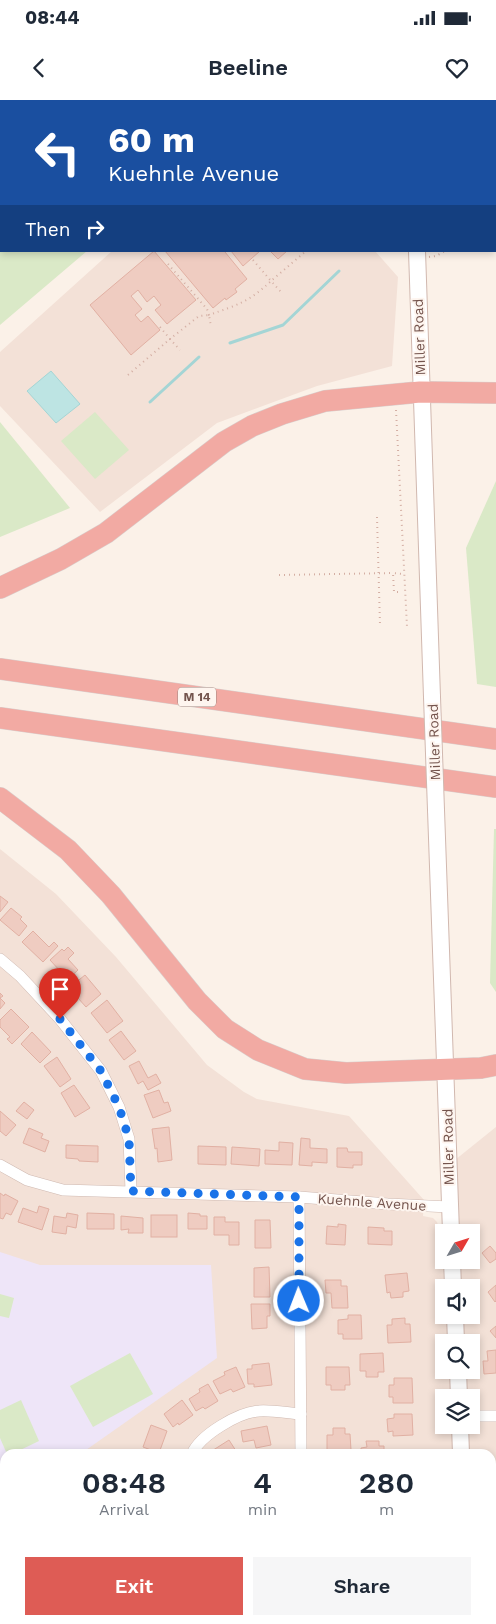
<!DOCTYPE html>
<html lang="en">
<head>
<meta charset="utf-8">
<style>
  :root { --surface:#fff; --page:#f6f6f7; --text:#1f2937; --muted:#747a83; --accent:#de5c55 }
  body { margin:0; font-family:"Work Sans",sans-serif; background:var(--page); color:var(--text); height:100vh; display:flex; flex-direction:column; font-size:19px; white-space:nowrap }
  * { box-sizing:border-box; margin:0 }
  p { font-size:16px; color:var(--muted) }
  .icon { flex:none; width:28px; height:28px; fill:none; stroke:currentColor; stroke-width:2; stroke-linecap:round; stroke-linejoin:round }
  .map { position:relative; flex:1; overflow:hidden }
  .details { position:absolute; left:0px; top:1349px; width:496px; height:176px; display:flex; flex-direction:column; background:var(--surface); border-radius:15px 15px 0 0; box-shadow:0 2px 8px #0003 }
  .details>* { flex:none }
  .hud { position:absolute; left:0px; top:0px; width:496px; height:152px; box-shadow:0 2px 8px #0003; background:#1a4fa0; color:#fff; overflow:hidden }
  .needle { width:32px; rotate:51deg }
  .buttons { position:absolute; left:435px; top:1124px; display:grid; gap:10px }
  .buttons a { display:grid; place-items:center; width:45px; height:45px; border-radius:0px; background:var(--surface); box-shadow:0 2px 8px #0003; font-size:25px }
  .pin { position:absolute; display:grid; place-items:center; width:42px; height:42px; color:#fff; margin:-51px -21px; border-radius:50% 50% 50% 0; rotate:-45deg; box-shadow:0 0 5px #0007 }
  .pin .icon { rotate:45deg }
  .me { position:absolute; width:55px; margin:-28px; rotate:359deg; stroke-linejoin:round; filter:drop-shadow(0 0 4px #0008) }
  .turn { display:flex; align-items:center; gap:18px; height:105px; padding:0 25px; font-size:22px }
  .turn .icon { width:65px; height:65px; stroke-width:2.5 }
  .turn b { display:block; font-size:35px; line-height:42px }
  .then { display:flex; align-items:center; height:48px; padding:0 25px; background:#0003; gap:10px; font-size:19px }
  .eta { display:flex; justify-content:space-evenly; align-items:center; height:85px; text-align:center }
  .eta b { font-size:30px; font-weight:600; line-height:35px }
  .primary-button { display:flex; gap:10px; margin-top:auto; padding:10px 25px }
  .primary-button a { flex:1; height:58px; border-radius:0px; background:var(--accent); color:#fff; font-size:20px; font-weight:600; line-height:58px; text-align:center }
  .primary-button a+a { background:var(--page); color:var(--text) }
  .status { display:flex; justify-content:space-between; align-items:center; height:35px; padding:0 25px; background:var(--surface); direction:ltr }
  .status svg { height:14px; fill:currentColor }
  header { display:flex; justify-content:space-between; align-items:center; height:65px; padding:0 25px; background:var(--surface); font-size:22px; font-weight:600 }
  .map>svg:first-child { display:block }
</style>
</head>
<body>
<div class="status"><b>08:44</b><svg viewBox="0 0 49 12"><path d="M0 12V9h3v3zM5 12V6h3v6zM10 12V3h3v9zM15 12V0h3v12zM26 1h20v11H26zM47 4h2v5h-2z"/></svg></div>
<header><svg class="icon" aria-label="back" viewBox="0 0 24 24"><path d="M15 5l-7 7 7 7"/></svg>Beeline<svg class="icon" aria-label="heart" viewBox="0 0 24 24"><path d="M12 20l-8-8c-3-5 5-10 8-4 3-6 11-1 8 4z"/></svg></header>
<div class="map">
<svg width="496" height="1524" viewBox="0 0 496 1524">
  <rect width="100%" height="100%" fill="#fbf1e8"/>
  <g fill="#f3e1d7">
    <path d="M 112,151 L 375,151 L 398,177 L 392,266 L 317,286 L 217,323 L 100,412 L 0,306 L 0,252 Z"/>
    <path d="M 0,749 L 56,794 L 116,857 L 207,965 L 244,992 L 257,999 L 349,1016 L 424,1100 L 423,1116 L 433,1118 L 437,1122 L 441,1134 L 444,1187 L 444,1215 L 446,1215 L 448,1242 L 444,1242 L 444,1270 L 450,1270 L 452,1297 L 444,1298 L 444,1325 L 452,1325 L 453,1354 L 5,1354 L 5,1520 L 456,1520 L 457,1524 L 0,1524 Z"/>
    <path d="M 496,1027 L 496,1524 L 475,1524 L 474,1520 L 491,1520 L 491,1354 L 466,1354 L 465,1325 L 471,1325 L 471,1298 L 464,1297 L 463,1270 L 471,1270 L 471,1242 L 462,1242 L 461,1215 L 471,1215 L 471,1188 L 460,1187 L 459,1160 L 471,1160 L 471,1132 L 458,1132 L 455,1060 Z"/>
  </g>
  <g fill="#eee5f8">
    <path d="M 0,1152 L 40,1165 L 211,1165 L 217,1258 L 86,1350 L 88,1354 L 5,1354 L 5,1452 L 0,1449 Z"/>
    <path d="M 111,1520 L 169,1520 L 166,1524 L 117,1524 Z"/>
  </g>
  <g fill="#dae9c7">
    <path d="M 0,0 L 265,0 L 1,1 L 1,151 L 87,151 L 0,225 Z"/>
    <path d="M 286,0 L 381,0 L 381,1 Z"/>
    <path d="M 95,312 L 129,350 L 95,379 L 61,341 Z"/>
    <path d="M 0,322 L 70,408 L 0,437 Z"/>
    <path d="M 496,381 L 496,587 L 477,584 L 466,448 Z"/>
    <path d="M 494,729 L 496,729 L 496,892 L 490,883 Z"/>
    <path d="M 0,1194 L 14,1198 L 9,1218 L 0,1216 Z"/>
    <path d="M 130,1253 L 153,1294 L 93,1327 L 70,1286 Z"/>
    <path d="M 21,1300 L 39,1341 L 12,1354 L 7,1354 L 0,1338 L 0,1310 Z"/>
  </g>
  <path fill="#bde4e3" stroke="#a4d5d5" d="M 51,271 L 80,304 L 56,323 L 27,291 Z"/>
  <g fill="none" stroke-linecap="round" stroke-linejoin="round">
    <g stroke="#a4d5d5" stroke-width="3">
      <path d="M 230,243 L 283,225 L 339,171"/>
      <path d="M 150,302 L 199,257"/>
    </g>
  </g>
  <g fill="#efccc1" stroke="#e1b0a3">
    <path d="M 154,151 L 196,200 L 167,224 L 155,210 L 161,205 L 154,196 L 147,202 L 138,190 L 131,196 L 142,209 L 135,215 L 141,222 L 148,216 L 160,230 L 131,255 L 90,205 Z"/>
    <path d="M 165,151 L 226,151 L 225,152 L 247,179 L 235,189 L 237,192 L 226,200 L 225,198 L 213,208 Z"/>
    <path d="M 231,151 L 260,151 L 243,166 Z"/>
    <path d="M 270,151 L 287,151 L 278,159 Z"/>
    <path d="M 0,796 L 8,802 L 0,812 Z"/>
    <path d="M 11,808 L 22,817 L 20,819 L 27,826 L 19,836 L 0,820 Z"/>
    <path d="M 33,831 L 49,847 L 54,842 L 58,846 L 43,862 L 22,842 Z"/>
    <path d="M 68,847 L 74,853 L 68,859 L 78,870 L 65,882 L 58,874 L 61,872 L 50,860 L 62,849 L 64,851 Z"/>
    <path d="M 85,875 L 101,894 L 86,907 L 69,888 Z"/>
    <path d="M 0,893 L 3,896 L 0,898 L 5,903 L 0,909 Z"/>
    <path d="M 107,900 L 123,921 L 107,933 L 91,913 Z"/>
    <path d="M 11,909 L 29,927 L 12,944 L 7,939 L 10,937 L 0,927 L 0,920 Z"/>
    <path d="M 121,931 L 136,951 L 124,960 L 109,940 Z"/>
    <path d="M 32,932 L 51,952 L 40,963 L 21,944 Z"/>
    <path d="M 57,957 L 71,979 L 60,987 L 44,966 Z"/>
    <path d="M 139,961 L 148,978 L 156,974 L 161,983 L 148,990 L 143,981 L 138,984 L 129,966 Z"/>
    <path d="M 74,985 L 90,1008 L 75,1017 L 61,993 Z"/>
    <path d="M 159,990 L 164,1003 L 168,1002 L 171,1011 L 153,1018 L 144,995 Z"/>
    <path d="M 24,1002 L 34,1010 L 27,1019 L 16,1011 Z"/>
    <path d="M 0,1011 L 16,1025 L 6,1036 L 0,1031 Z"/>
    <path d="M 169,1027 L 172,1060 L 158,1062 L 157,1048 L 155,1049 L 152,1029 Z"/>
    <path d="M 29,1028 L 43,1034 L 41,1038 L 49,1041 L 45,1052 L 23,1043 Z"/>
    <path d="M 301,1038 L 310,1039 L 310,1048 L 327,1049 L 327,1063 L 312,1062 L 312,1066 L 299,1065 Z"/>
    <path d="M 279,1042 L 293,1043 L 292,1065 L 265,1064 L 265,1050 L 279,1051 Z"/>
    <path d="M 66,1045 L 98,1046 L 98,1062 L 79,1061 L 78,1059 L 66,1058 Z"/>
    <path d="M 198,1046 L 226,1047 L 226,1065 L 198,1064 Z"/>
    <path d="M 232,1047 L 260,1049 L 259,1066 L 231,1064 Z"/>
    <path d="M 337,1048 L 347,1048 L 348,1052 L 362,1052 L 362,1065 L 353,1065 L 353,1068 L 337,1067 Z"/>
    <path d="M 0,1093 L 4,1096 L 5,1094 L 18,1101 L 11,1115 L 6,1113 L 3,1119 L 0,1118 Z"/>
    <path d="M 39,1106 L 49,1109 L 42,1130 L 18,1122 L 23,1108 L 37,1113 Z"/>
    <path d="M 67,1113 L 78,1115 L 76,1128 L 67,1126 L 66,1134 L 52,1132 L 54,1116 L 66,1118 Z"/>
    <path d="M 87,1113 L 114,1114 L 114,1129 L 87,1129 Z"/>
    <path d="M 188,1113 L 200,1114 L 200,1116 L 207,1116 L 207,1129 L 188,1129 Z"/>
    <rect x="151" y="1115" width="26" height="22"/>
    <path d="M 121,1116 L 143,1118 L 143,1133 L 128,1133 L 129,1129 L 121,1130 Z"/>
    <path d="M 214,1117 L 225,1117 L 225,1122 L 239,1122 L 239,1145 L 229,1145 L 229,1135 L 214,1135 Z"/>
    <path d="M 255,1120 L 270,1120 L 271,1148 L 255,1148 Z"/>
    <path d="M 338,1124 L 346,1125 L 345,1145 L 326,1144 L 327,1126 L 338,1127 Z"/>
    <path d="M 368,1127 L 384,1128 L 384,1131 L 392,1131 L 392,1145 L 368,1144 Z"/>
    <path d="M 490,1146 L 496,1153 L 496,1159 L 490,1163 L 482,1153 Z"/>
    <path d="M 269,1167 L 270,1197 L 254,1197 L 254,1168 Z"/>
    <path d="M 407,1173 L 409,1191 L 403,1192 L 403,1197 L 391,1198 L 390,1192 L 387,1193 L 385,1175 Z"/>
    <path d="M 325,1180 L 341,1180 L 341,1186 L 347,1186 L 348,1208 L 332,1208 L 331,1193 L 326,1193 Z"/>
    <path d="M 496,1185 L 496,1201 L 495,1202 L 488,1192 Z"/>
    <path d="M 251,1204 L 270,1204 L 270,1216 L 267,1216 L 267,1228 L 252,1229 Z"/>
    <path d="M 348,1215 L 361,1215 L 362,1239 L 343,1239 L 343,1234 L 338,1234 L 338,1220 L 348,1219 Z"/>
    <path d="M 405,1218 L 405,1224 L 410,1224 L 411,1242 L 388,1243 L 387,1225 L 392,1225 L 392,1219 Z"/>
    <path d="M 496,1226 L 496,1238 L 490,1231 Z"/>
    <path d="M 496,1250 L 496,1273 L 484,1274 L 483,1261 L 488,1261 L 487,1251 Z"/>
    <path d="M 383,1253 L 384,1272 L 378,1272 L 378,1277 L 366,1277 L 366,1271 L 360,1271 L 360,1254 Z"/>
    <path d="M 269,1263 L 272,1285 L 254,1287 L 254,1284 L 248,1284 L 247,1269 L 252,1269 L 252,1265 Z"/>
    <path d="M 236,1267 L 245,1287 L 233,1292 L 231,1289 L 220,1294 L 213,1281 L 225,1275 L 224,1272 Z"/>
    <path d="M 326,1267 L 349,1267 L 350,1285 L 345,1285 L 345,1290 L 331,1290 L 331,1285 L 326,1285 Z"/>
    <path d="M 394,1278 L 412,1278 L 413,1303 L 393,1303 L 393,1297 L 389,1297 L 389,1285 L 394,1285 Z"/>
    <path d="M 208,1284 L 218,1301 L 205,1309 L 203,1307 L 196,1311 L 189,1299 L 200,1292 L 199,1289 Z"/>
    <path d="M 182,1300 L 193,1315 L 179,1325 L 178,1323 L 173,1327 L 164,1314 Z"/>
    <path d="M 394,1314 L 412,1314 L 413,1335 L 393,1336 L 393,1331 L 388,1332 L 387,1319 L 394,1318 Z"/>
    <path d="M 151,1325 L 167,1331 L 159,1353 L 143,1347 Z"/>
    <path d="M 267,1326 L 271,1345 L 256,1348 L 254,1340 L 243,1342 L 241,1331 Z"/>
    <path d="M 333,1328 L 345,1328 L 345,1334 L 350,1334 L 351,1350 L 327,1351 L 327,1335 L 333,1335 Z"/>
    <path d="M 229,1340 L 238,1354 L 207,1354 Z"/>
    <path d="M 366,1341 L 379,1341 L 379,1346 L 384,1346 L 384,1354 L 361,1354 L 361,1348 L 367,1347 Z"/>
    <path d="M 4,1494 L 5,1495 L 5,1512 L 0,1509 L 0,1502 Z"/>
    <path d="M 24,1520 L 42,1520 L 49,1524 L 22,1524 Z"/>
    <path d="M 211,1520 L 224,1520 L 229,1523 L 208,1524 Z"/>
    <path d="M 400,1520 L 426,1520 L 421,1524 L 396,1524 Z"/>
  </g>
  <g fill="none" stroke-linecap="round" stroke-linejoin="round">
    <defs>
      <path id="lane" d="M 337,0 L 340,1"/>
      <g id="street">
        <path d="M 0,859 L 20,876 L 60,919 L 101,971 L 119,1007 L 129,1039 L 131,1091"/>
        <path d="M 0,1065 L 27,1080 L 63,1090 L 299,1097 L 388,1104 L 449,1107"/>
        <path d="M 299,1097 L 301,1354"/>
        <path d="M 471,1316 L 496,1316"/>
        <path d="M 192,1354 C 200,1335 239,1312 259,1311 C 272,1310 287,1313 301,1314"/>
        <path d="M 268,1524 L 271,1520"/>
      </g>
      <g id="secondary">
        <path d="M 412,0 L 412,1"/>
        <path d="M 417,151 L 432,597"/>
        <path d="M 436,710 L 451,1132"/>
        <path d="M 452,1160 L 453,1188"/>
        <path d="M 455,1215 L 456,1242"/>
        <path d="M 458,1270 L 459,1298"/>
        <path d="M 460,1325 L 461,1354"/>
        <path d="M 468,1520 L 468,1524"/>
      </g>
      <g id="highway">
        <path d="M 0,488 L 61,459 L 106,433 L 224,342 L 252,326 L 282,314 L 325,301 L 420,292 L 496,293"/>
        <path d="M 0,569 L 496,639"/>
        <path d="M 0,618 L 496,687"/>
        <path d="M 0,698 L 68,750 L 111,795 L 197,901 L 225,929 L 258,950 L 305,969 L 346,973 L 481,968 L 496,965"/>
      </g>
    </defs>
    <use href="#lane" stroke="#cfb9b1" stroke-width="7"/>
    <use href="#street" stroke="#cfb9b1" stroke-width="12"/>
    <use href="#secondary" stroke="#d1b8af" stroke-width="18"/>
    <use href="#highway" stroke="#d8cfcd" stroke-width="22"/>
    <g stroke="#d4afa4" stroke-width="2" stroke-dasharray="1 4" stroke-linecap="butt">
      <path d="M 433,1 L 433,0"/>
      <path d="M 429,157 L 436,156 L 445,151"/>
      <path d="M 253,160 L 271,181 L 306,151"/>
      <path d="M 168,164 L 207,209 L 209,215 C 237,205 249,202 271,181 L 281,192"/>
      <path d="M 160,227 L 170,239 L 199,216 L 209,215 L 211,227"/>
      <path d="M 128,275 L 170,239 L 180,250"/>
      <path d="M 396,310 L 407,527"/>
      <path d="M 377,417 L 380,525"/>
      <path d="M 279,475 L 393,473"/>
      <path d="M 398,492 L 394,492 L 393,473 L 404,474"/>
      <path d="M 250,1520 L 251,1523"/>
    </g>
    <use href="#lane" stroke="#fff" stroke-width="5.5"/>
    <use href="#street" stroke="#fff" stroke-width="11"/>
    <use href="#secondary" stroke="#fff" stroke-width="16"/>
    <use href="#highway" stroke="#f2aaa3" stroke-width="21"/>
    <defs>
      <path id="secondary-bridge" d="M 432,597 L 436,710"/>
    </defs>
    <use href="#secondary-bridge" stroke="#d1b8af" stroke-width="18" stroke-linecap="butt"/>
    <use href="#secondary-bridge" stroke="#fff" stroke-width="16"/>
  </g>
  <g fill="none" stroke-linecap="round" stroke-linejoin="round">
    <path stroke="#1a73e8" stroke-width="9" stroke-dasharray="0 16.2" d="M 60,919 L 101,971 L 119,1007 L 129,1039 L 131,1091 L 299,1097 L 299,1201"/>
  </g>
  <g text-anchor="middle" stroke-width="4" stroke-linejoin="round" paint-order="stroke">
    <rect fill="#fef5ef" stroke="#9d847e" stroke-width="1" x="178" y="587.5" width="38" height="19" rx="4"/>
    <g font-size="12" font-weight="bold" fill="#74544d">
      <text x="197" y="601">M 14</text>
    </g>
    <g font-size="14" fill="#74544d" stroke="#fef5ef">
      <text transform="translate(419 237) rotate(-92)" y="5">Miller Road</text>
      <text transform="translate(434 642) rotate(-92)" y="5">Miller Road</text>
      <text transform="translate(448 1047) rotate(-91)" y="5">Miller Road</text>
      <text transform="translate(372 1102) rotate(4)" y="5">Kuehnle Avenue</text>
    </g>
  </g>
</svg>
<div class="buttons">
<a><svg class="needle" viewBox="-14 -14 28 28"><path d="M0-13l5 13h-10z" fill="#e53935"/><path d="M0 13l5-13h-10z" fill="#747a83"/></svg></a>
<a><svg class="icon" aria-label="sound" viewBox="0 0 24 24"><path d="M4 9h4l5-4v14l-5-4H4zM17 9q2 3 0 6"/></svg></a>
<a><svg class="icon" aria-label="search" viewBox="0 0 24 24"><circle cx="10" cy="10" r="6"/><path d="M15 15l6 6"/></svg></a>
<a><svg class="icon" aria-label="layers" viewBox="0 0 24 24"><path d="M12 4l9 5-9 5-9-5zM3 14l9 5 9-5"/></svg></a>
</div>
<div class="pin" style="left:60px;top:919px;background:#d93025"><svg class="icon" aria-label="arrive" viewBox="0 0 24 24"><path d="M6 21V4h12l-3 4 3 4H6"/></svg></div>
<svg class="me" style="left:299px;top:1201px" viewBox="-20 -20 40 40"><circle r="17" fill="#1a73e8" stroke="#fff" stroke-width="3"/><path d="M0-11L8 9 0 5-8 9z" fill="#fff"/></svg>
<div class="hud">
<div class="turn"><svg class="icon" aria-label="left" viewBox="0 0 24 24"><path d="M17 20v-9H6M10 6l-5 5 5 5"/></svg><div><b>60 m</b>Kuehnle Avenue</div></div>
<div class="then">Then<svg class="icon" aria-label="right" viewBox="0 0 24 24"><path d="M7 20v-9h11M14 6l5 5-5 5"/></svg></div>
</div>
<section class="details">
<div class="eta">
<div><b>08:48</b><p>Arrival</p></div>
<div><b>4</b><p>min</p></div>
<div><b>280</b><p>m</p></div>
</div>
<div class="primary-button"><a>Exit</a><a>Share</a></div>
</section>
</div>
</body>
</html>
